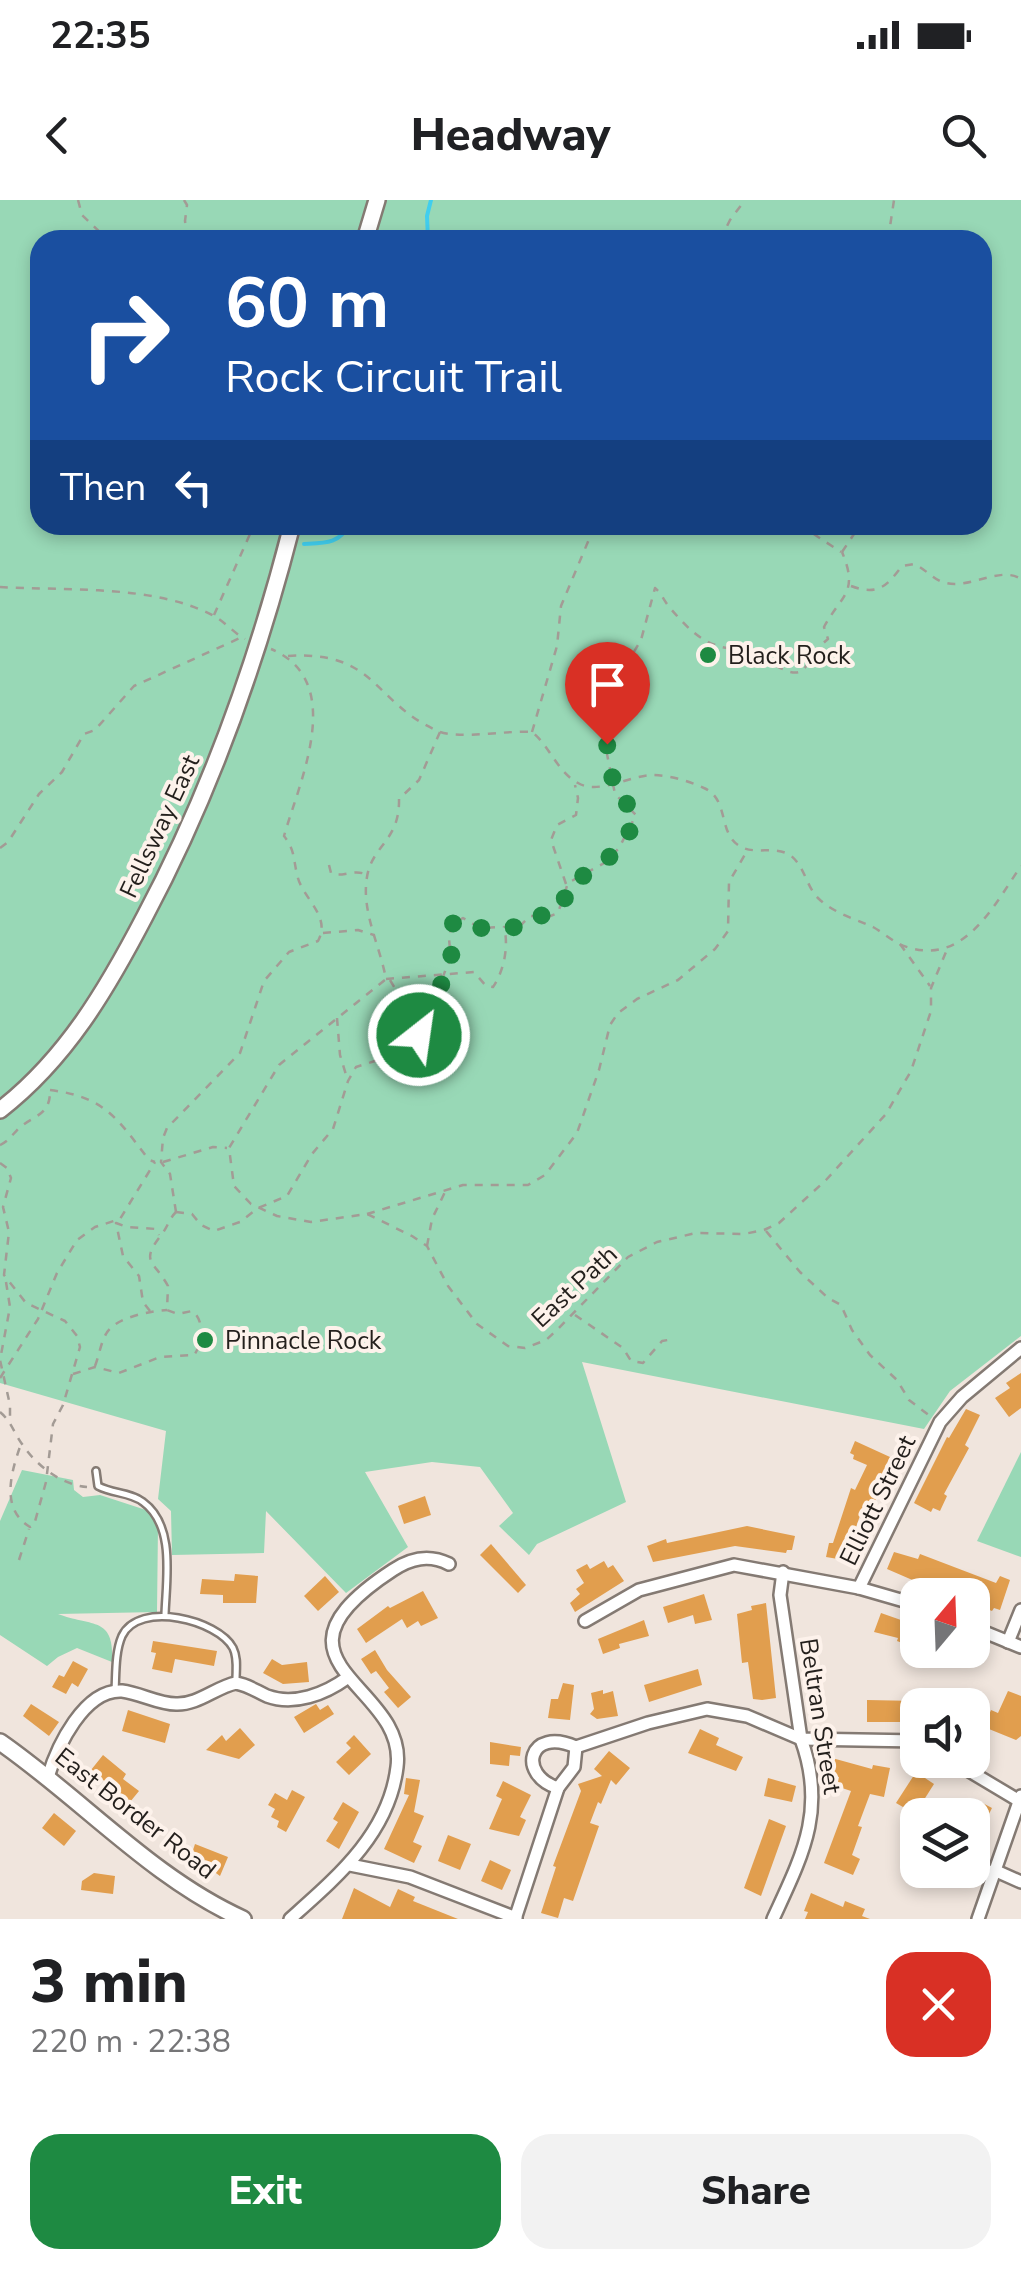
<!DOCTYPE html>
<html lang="en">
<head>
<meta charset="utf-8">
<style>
  :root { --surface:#fff; --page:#f2f2f2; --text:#202124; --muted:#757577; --accent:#1e8a42 }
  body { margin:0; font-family:"Nunito Sans",sans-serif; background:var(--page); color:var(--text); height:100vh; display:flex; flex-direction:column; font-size:38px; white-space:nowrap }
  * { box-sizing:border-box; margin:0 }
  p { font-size:32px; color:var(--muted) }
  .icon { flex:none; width:55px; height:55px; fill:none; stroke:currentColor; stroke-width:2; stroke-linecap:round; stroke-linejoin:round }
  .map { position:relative; height:1719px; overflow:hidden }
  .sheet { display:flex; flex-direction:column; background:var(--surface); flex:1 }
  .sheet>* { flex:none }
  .guide { position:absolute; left:30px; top:30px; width:962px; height:305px; border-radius:30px; box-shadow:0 5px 15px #0003; background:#1a4fa0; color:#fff; overflow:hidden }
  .needle { width:65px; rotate:19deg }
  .buttons { position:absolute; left:900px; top:1378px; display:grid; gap:20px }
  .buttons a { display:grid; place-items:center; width:90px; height:90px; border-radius:20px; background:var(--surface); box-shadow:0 5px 15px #0003; font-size:50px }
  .pin { position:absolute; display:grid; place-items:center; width:85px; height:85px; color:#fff; margin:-102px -42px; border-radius:50% 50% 50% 0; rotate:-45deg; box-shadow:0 0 10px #0007 }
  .pin .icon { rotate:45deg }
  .me { position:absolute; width:110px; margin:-55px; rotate:30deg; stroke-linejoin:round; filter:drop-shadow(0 0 8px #0008) }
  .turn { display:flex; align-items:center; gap:35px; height:210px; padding:0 30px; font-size:45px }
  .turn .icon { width:130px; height:130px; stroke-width:2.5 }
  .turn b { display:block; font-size:70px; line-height:85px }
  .then { display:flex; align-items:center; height:95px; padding:0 30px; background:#0003; gap:20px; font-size:38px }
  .round { display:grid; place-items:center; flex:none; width:105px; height:105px; border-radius:30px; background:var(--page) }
  .overview { display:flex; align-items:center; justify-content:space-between; height:170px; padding:0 30px }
  h1 { font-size:60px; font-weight:800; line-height:75px }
  .primary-button { display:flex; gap:20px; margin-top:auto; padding:20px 30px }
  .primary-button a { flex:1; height:115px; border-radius:30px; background:var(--accent); color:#fff; font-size:40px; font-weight:800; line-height:115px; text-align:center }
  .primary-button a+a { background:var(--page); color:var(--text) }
  .status { display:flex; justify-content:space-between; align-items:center; height:70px; padding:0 50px; background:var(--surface); direction:ltr }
  .status svg { height:28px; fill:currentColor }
  header { display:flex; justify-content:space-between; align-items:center; height:130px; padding:0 30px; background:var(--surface); font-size:45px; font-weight:800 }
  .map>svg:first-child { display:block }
</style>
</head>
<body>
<div class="status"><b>22:35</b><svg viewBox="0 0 49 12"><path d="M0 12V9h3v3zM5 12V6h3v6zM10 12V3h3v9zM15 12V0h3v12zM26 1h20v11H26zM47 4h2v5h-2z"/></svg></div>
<header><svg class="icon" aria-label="back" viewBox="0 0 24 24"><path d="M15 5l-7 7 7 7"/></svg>Headway<svg class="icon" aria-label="search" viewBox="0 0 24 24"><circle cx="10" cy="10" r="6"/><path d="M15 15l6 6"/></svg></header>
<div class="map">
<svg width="1021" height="1719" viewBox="0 0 1021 1719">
  <rect width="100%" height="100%" fill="#f0e5dd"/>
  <g fill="#98d8b6" fill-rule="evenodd">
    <path d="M 0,0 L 1021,0 L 1021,1136 L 950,1191 L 924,1229 L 582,1162 L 626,1302 L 537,1344 L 529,1355 L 499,1326 L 513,1313 L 480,1267 L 432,1262 L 365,1272 L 408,1347 L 346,1393 L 266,1311 L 264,1353 L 172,1355 L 171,1311 L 158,1299 L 166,1231 L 0,1183 ZM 40,40 L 982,40 L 982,325 L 40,325 Z"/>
    <path d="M 1021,1252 L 1021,1357 L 977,1341 Z"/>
    <path d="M 22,1270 L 73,1280 L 74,1290 L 83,1297 L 100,1295 L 149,1311 L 158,1326 L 157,1412 L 58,1414 C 92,1427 115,1416 112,1462 L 77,1448 L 58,1457 L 47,1466 L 0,1435 L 0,1321 Z"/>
  </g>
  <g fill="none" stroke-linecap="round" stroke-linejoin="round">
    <g stroke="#41ceee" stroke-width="4">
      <path d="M 428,40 L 427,16 L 431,0"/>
      <path d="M 304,344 C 325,343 339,344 349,325"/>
    </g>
  </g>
  <g fill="#e19e4e">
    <path d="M 1021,1173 L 1021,1208 L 1009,1217 L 995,1198 L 1010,1188 L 1006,1183 Z"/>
    <path d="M 966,1209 L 980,1215 L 965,1245 L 969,1248 L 944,1294 L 947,1296 L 940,1311 L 933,1308 L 931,1312 L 914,1303 L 947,1237 L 949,1238 Z"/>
    <path d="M 855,1241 L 890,1257 L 886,1265 L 890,1267 L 872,1308 L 864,1304 L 853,1336 L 849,1335 L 844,1360 L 826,1357 L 829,1343 L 833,1343 L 851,1288 L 855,1290 L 867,1265 L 853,1259 L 854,1255 L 850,1253 Z"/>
    <path d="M 425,1296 L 431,1315 L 404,1324 L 398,1306 Z"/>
    <path d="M 747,1326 L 795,1336 L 792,1350 L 787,1350 L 786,1353 L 735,1346 L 653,1362 L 647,1346 L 666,1339 L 667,1343 Z"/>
    <path d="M 491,1344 L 526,1385 L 518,1393 L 480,1355 Z"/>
    <path d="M 894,1352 L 918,1359 L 920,1354 L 996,1383 L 1000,1376 L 1010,1380 L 1000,1410 L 994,1408 L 992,1411 L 972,1403 L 972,1395 L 940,1395 L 916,1386 L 917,1382 L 887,1369 Z"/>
    <path d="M 604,1361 L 608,1368 L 613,1365 L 624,1381 L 575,1412 L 570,1403 L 580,1394 L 576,1389 L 584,1383 L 576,1370 L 587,1364 L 590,1369 Z"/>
    <path d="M 235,1374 L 258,1376 L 256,1403 L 223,1403 L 223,1395 L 200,1394 L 202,1379 L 234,1381 Z"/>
    <path d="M 325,1376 L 339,1392 L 318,1411 L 304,1396 Z"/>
    <path d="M 423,1391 L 438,1418 L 421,1426 L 418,1421 L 407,1428 L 402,1419 L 366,1443 L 357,1429 L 388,1406 L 390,1408 Z"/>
    <path d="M 704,1394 L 712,1420 L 695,1424 L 693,1415 L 668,1423 L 663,1407 Z"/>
    <path d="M 766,1403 L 776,1498 L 762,1500 L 753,1499 L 748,1462 L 742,1463 L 737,1414 L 752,1410 L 751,1406 Z"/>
    <path d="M 881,1413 L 918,1426 L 918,1443 L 913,1447 L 897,1441 L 898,1438 L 874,1432 Z"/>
    <path d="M 644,1420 L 649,1436 L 619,1444 L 620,1448 L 603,1454 L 598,1439 Z"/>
    <path d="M 153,1441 L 217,1451 L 214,1466 L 175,1459 L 172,1473 L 152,1469 L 156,1453 L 151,1452 Z"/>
    <path d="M 375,1450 L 387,1470 L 411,1497 L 398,1508 L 384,1492 L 389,1488 L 376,1471 L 371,1474 L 361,1459 Z"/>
    <path d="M 272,1459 L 282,1465 L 307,1462 L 309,1482 L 283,1484 L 263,1473 Z"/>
    <path d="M 73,1461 L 88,1469 L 78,1487 L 72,1483 L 66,1494 L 52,1487 L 59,1475 L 64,1477 Z"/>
    <path d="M 698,1469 L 702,1485 L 649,1502 L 644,1485 Z"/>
    <path d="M 563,1483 L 574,1485 L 570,1520 L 548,1518 L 551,1499 L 558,1499 Z"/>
    <path d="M 603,1490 L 603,1494 L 613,1491 L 618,1516 L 597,1519 L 590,1514 L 594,1509 L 591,1493 Z"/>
    <path d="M 1008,1491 L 1021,1496 L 1021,1536 L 1016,1540 L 984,1527 L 991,1510 L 998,1513 Z"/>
    <path d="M 867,1500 L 918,1501 L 917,1522 L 867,1522 Z"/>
    <path d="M 31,1504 L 59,1522 L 49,1536 L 23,1516 Z"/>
    <path d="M 316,1504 L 320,1510 L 328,1505 L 334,1514 L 304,1533 L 294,1517 Z"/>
    <path d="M 128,1510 L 170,1524 L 165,1543 L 122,1531 Z"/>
    <path d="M 240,1528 L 255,1545 L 239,1559 L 206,1550 L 222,1535 L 226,1541 Z"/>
    <path d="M 700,1529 L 719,1538 L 716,1545 L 743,1557 L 736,1571 L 688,1553 Z"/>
    <path d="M 354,1535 L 371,1554 L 349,1575 L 336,1562 L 351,1548 L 346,1543 Z"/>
    <path d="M 490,1542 L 521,1547 L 520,1556 L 510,1555 L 509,1566 L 490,1564 Z"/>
    <path d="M 609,1551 L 630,1568 L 616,1585 L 611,1580 L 601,1604 L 598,1602 L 590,1623 L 599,1626 L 573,1701 L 564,1698 L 558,1718 L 541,1713 L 556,1667 L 553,1666 L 581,1591 L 578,1584 L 602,1576 L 594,1569 Z"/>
    <path d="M 103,1555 L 126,1574 L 123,1579 L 139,1591 L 130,1602 L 91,1570 Z"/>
    <path d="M 832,1558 L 872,1569 L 873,1565 L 890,1568 L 884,1597 L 870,1594 L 858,1626 L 862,1627 L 852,1655 L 860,1659 L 853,1675 L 824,1663 L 851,1591 L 836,1586 L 839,1577 L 828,1574 Z"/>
    <path d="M 916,1572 L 934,1584 L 915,1614 L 896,1603 Z"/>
    <path d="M 406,1578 L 420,1580 L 414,1612 L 424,1616 L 413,1642 L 422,1646 L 414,1663 L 384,1649 L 409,1595 L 404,1594 Z"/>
    <path d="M 768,1578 L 796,1586 L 792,1602 L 764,1596 Z"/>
    <path d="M 503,1581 L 531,1595 L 520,1617 L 526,1620 L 519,1636 L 489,1629 L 502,1599 L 496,1596 Z"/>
    <path d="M 292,1590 L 305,1597 L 286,1632 L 277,1627 L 279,1621 L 271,1617 L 275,1609 L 268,1605 L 275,1593 L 287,1600 Z"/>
    <path d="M 975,1599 L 992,1608 L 972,1648 L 972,1615 L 968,1615 Z"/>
    <path d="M 343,1602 L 359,1612 L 339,1649 L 326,1641 L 338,1622 L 333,1619 Z"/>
    <path d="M 54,1613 L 76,1631 L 64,1646 L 42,1628 Z"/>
    <path d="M 769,1619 L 786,1626 L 761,1696 L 744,1688 Z"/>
    <path d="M 448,1635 L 471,1644 L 460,1670 L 438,1661 Z"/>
    <path d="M 181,1641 L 193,1650 L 195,1644 L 228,1657 L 220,1676 L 191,1655 L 192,1652 L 185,1660 L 173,1650 Z"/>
    <path d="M 490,1660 L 511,1670 L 502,1690 L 481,1681 Z"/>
    <path d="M 94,1673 L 115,1676 L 113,1694 L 81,1690 L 82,1681 Z"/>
    <path d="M 354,1688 L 390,1707 L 398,1689 L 415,1697 L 413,1701 L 458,1719 L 342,1719 Z"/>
    <path d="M 811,1693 L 843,1707 L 845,1701 L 865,1709 L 862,1716 L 870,1719 L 805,1719 L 808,1712 L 804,1711 Z"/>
  </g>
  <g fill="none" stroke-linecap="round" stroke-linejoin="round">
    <defs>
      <g id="lane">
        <path d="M 96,1271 L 98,1286 C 113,1294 130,1292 143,1302 C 176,1326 166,1380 165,1415"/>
        <path d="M 115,1491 C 116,1474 115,1452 122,1436 C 139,1400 218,1420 233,1448 C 238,1458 236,1469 236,1480"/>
      </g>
      <g id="street">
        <path d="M 859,1388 L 940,1222 L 962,1197 L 1021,1148"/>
        <path d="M 585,1421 L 639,1390 L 734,1365 L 859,1388 L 918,1405"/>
        <path d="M 972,1427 L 1021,1447"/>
        <path d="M 1008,1442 L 1021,1410"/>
        <path d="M 576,1547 L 648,1523 L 707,1509 L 747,1516 L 801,1539 L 918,1541"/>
        <path d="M 951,1560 L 1021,1602"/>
        <path d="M 48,1577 C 57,1547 84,1489 122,1491 C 140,1493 158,1504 176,1504 C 198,1505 216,1487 236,1483 C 248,1485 256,1491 267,1496 C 294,1506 325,1494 347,1478"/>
        <path d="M 558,1588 C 517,1575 528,1526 576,1547"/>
        <path d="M 350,1665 L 410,1677 L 516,1718"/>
        <path d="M 994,1670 L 1021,1682"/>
        <path d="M 290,1719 C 336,1678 389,1634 397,1567 C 408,1483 249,1464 393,1370 C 411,1358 429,1354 449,1364"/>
        <path d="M 515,1719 L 558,1588 L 574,1567 L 576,1547"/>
        <path d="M 773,1719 C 802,1656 827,1610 801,1539 L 780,1395 L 783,1372"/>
        <path d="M 978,1719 L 1021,1596"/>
      </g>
      <g id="secondary">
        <path d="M 365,40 L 377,0"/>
        <path d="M 0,910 C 66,859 107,789 145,716 C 211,592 257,462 292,325"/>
        <path d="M 0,1542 C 82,1599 152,1678 243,1719"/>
      </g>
    </defs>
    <use href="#lane" stroke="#847a73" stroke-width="10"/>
    <use href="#street" stroke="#847a73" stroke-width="16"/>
    <use href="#secondary" stroke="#847a73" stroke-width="20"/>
    <g stroke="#a39b95" stroke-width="2.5" stroke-dasharray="8 8" stroke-linecap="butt">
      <path d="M 78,0 L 82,15 L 108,40"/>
      <path d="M 184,0 L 187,5 L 185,21 L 188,40"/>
      <path d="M 720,40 L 730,20 L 745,0"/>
      <path d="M 888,40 L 894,0"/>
      <path d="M 800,325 L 841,352"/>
      <path d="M 842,352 L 860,325"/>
      <path d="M 851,386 C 878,396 887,386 902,366 L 914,364 C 924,368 932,378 942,382 C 969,391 999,365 1021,379"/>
      <path d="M 0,387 C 66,391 154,384 214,416 C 225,422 234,433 245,439"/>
      <path d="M 214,415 L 254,325"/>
      <path d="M 288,456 C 377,450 373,503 438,531 C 457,540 507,530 532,532 C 550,546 557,572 578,583 C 598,595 629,576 652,575 C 669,575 689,581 704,588 C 729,599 718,631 738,645 C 753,656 774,645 790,655 C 805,666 806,687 819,699 C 834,713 855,719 873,727 C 882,732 890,739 899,744 C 962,771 992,708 1021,666"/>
      <path d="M 440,532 L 419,580 L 399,599 C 400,641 372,645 367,677 C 361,711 380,746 386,779 L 279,865 L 229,948 L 234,986 L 251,1004 L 277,1016 L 311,1022 L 367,1014 L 412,1036 L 427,1046 L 448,1086 L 477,1124 L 508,1146 L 525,1148 L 546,1140 L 557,1130 L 628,1057 L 657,1042 L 696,1033 L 744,1034 L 764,1030 L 779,1023 L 826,980 L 886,914 L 911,871 L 931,811 L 931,788 L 948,747"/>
      <path d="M 532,532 L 557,446 L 561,406 L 595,325"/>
      <path d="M 0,648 L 8,642 L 39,594 L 62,572 L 84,534 L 95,530 L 134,486 L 240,438"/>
      <path d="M 329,665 L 331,673 C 342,678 353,669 365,674"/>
      <path d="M 566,684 L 551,640 L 557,625 L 576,615 L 578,598 L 575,585"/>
      <path d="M 323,733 L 358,730 L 374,735"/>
      <path d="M 900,744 L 930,786"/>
      <path d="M 386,779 L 474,772 L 486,786 L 493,787 C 504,771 509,746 504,727 L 519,727 L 530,716 L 548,717 L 558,713 L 568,683 L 606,662 L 619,648 L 636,615 L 615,594 L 606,549 L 624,490 L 629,460 L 641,440 L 655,388 C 662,394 664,401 670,408 C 691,432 707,449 740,449 L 744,462 L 766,460 C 813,489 799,462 828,439 L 824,427 C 842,394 859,393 842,352"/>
      <path d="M 390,780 L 409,812 L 414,836"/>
      <path d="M 337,818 L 340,855 L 347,878"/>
      <path d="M 407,844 L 425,862 L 450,871"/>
      <path d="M 50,890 C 105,897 117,918 149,960 L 155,962"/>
      <path d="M 0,945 C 9,941 12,935 19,928 C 33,916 50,915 50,892"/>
      <path d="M 163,962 L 213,947 L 227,948"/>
      <path d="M 0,963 L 7,968 L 11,978 L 3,1007 L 9,1032 L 4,1075 L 26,1103 L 65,1121 L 77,1136 L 80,1147 L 63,1205 L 53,1224 L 46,1282 L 34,1325 L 30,1327 C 0,1309 11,1272 21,1244"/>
      <path d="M 176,1012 L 170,974 L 161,962 L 163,938 L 167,928 L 240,853 L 264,781 L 289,752 L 318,741 C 332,715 301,698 297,674 C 293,658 295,650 284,636 C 300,580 347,481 271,449"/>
      <path d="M 176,1012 L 192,1014 L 201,1025 L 214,1031 L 240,1022 L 258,1008 L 287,996 L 312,954 L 333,929 L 348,881 L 356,867 L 375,861 L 382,851 C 406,849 420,833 440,822 C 435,804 441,775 451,759 L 449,739 L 452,724 L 463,718 L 480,728 L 502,727"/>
      <path d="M 367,1014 L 463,985 L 528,985 L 545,975 L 577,933 L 599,870 L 610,825 L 618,813 L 637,799 L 678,780 L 715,749 L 728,731 L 729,682 L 747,651"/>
      <path d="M 766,1031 L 800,1072 L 828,1098 L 841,1105 L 852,1130 L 870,1155 L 897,1180 L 909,1200 L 930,1216"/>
      <path d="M 427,1046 L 432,1019 L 445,992"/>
      <path d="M 6,1082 L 10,1107 L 0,1160 L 10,1205 L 10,1220"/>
      <path d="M 150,1111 L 143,1102 L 139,1076 L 123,1056 L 116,1023 L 127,1027 L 156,1029 L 159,1035"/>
      <path d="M 575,1115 L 623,1148 L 631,1161 L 643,1163 L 662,1141 L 668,1140"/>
      <path d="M 95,1166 C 99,1156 101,1142 106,1134 C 115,1117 151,1111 167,1110"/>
      <path d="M 73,1174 L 95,1167 L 119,1173 L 160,1157 L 194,1155 C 203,1144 205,1120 192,1111 L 178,1114 L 167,1110 L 168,1086 C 154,1060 139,1063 162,1034 C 168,1026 169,1019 176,1012"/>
      <path d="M 0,1178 L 38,1119 L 57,1073 L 77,1040 L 95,1027 L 120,1019 L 155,962"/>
      <path d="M 0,1212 C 11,1221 14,1233 22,1244 C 36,1265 61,1285 87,1287"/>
      <path d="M 19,1360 L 29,1329"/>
    </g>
    <use href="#lane" stroke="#fff" stroke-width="5"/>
    <use href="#street" stroke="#fff" stroke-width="11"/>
    <use href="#secondary" stroke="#fff" stroke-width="15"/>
  </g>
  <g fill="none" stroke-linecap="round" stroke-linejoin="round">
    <path stroke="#1e8a42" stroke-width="18" stroke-dasharray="0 32.4" d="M 419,835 L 423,836 L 440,822 L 436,806 L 445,769 L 452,759 L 449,740 L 452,724 L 463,718 L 480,728 L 519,727 L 530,716 L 553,715 L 564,702 L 568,683 C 598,671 628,646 636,615 L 632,608 L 615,594 L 607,544"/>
  </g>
  <g fill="#1e8a42" stroke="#fdf2eb" stroke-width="4">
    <circle cx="708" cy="455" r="10"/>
    <circle cx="205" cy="1140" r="10"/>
  </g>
  <g text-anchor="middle" stroke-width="8" stroke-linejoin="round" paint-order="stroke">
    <g font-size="25" fill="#231f1c" stroke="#fdf2eb" text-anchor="start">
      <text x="728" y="464">Black Rock</text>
      <text x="225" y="1149">Pinnacle Rock</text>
    </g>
    <g font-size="25" fill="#231f1c" stroke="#fdf2eb">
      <text transform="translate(159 626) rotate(-65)" y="9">Fellsway East</text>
      <text transform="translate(574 1086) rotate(-43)" y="9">East Path</text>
      <text transform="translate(877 1300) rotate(-64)" y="9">Elliott Street</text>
      <text transform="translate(821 1516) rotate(81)" y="9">Beltran Street</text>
      <text transform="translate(136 1613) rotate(38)" y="9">East Border Road</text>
    </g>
  </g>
</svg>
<div class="buttons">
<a><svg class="needle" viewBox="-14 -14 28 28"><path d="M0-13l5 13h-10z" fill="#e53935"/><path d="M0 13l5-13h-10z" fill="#757577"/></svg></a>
<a><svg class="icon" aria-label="sound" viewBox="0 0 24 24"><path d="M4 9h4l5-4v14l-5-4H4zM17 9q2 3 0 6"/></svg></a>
<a><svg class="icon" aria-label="layers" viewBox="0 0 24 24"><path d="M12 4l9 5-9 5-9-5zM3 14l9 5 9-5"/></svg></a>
</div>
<div class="pin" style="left:607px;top:544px;background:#d93025"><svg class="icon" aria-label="arrive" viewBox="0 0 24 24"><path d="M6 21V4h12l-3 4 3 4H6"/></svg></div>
<svg class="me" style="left:419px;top:835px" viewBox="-20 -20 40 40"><circle r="17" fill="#1e8a42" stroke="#fff" stroke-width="3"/><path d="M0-11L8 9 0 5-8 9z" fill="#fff"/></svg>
<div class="guide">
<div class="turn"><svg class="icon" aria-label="right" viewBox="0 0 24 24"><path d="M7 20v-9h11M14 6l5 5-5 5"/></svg><div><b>60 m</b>Rock Circuit Trail</div></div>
<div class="then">Then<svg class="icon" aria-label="left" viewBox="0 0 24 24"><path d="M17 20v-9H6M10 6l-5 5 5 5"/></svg></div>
</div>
</div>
<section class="sheet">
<div class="overview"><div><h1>3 min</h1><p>220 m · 22:38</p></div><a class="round" style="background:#d93025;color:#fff"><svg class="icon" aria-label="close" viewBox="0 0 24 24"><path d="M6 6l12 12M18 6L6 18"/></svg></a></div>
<div class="primary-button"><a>Exit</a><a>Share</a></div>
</section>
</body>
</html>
